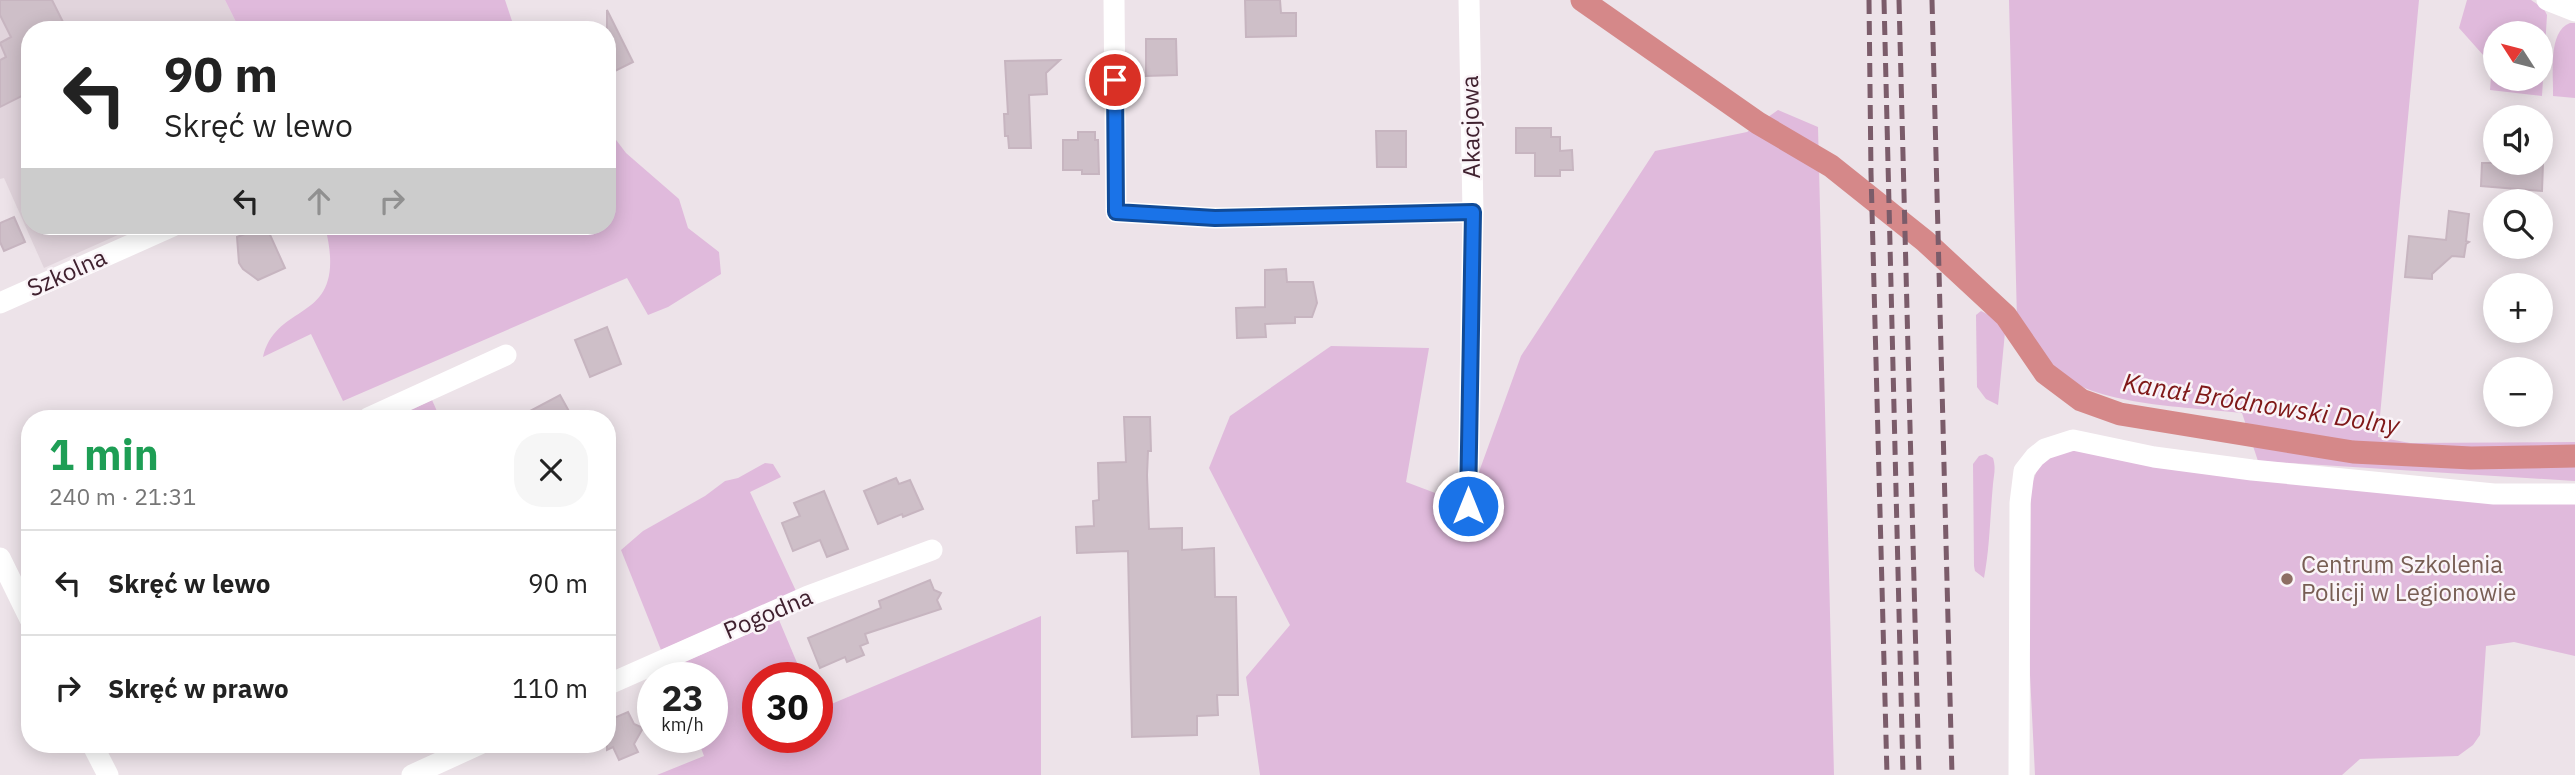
<!DOCTYPE html>
<html lang="pl">
<head>
<meta charset="utf-8">
<style>
  :root { --surface:#fff; --page:#f6f6f6; --text:#222; --muted:#767676; --line:#e0e0e0 }
  body { margin:0; font-family:"IBM Plex Sans",sans-serif; background:var(--page); color:var(--text); height:100vh; display:flex; flex-direction:column; font-size:26px; white-space:nowrap }
  * { box-sizing:border-box; margin:0 }
  p { font-size:23px; color:var(--muted) }
  .icon { flex:none; width:38px; height:38px; fill:none; stroke:currentColor; stroke-width:2; stroke-linecap:round; stroke-linejoin:round }
  .map { position:relative; flex:1; overflow:hidden }
  .details { position:absolute; left:21px; top:410px; width:595px; height:343px; display:flex; flex-direction:column; background:var(--surface); border-radius:28px; box-shadow:0 4px 18px #0003 }
  .details>* { flex:none }
  .guide { position:absolute; left:21px; top:21px; width:595px; height:214px; border-radius:28px; box-shadow:0 4px 18px #0003; background:#fff; color:var(--text); overflow:hidden }
  .needle { width:46px; rotate:306deg }
  .fabs { position:absolute; left:2483px; top:21px; display:grid; gap:14px }
  .fabs a { display:grid; place-items:center; width:70px; height:70px; border-radius:50%; background:var(--surface); box-shadow:0 4px 18px #0003; font-size:35px }
  .speed { position:absolute; left:637px; top:662px; display:flex; gap:14px; font-size:35px; font-weight:700; text-align:center }
  .speed>* { display:grid; place-content:center; width:91px; height:91px; border-radius:50%; background:var(--surface); box-shadow:0 4px 18px #0003; line-height:1 }
  .speed small { font-size:18px; font-weight:400 }
  .speed .limit { border:10px solid #d22; background:#fff; color:#111 }
  .pin { position:absolute; display:grid; place-items:center; width:60px; height:60px; color:#fff; margin:-30px; border:4px solid #fff; border-radius:50%; box-shadow:0 2px 7px #0007 }
  .me { position:absolute; width:77px; margin:-38px; rotate:0deg; stroke-linejoin:round; filter:drop-shadow(0 0 5px #0008) }
  .turn { display:flex; align-items:center; gap:24px; height:147px; padding:0 28px; font-size:32px }
  .turn .icon { width:91px; height:91px; stroke-width:2.5 }
  .turn b { display:block; font-size:49px; line-height:60px }
  .lanes { display:flex; align-items:center; height:66px; padding:0 28px; background:#0003; justify-content:center; gap:35px; direction:ltr }
  .lanes .off { opacity:.35 }
  .round { display:grid; place-items:center; flex:none; width:74px; height:74px; border-radius:28px; background:var(--page) }
  .headline { display:flex; align-items:center; justify-content:space-between; height:119px; padding:0 28px }
  h1 { font-size:42px; font-weight:700; line-height:52px; color:#1e9e55 }
  ul { padding:0; list-style:none }
  li { display:flex; align-items:center; gap:21px; height:105px; padding:0 28px; border-top:2px solid var(--line) }
  li div { flex:1 }
  li b { display:block; font-size:26px }
  li em { font-style:normal }
  .map>svg:first-child { display:block }
</style>
</head>
<body>
<div class="map">
<svg width="2575" height="775" viewBox="0 0 2575 775">
  <rect width="100%" height="100%" fill="#ede3e9"/>
  <path fill="#e1d4dc" d="M 0,0 L 225,0 L 240,30 L 30,30 L 30,226 L 138,226 L 44,268 L 4,178 L 0,179 Z"/>
  <g fill="#e0badc" fill-rule="evenodd">
    <path d="M 225,0 L 505,0 L 512,21 L 509,30 L 240,30 Z"/>
    <path d="M 2009,0 L 2419,0 L 2378,437 L 2410,443 L 2575,442 L 2575,481 L 2258,461 L 2242,413 C 2191,407 2100,406 2060,374 C 2042,361 2030,338 2017,320 Z"/>
    <path d="M 2467,0 L 2531,0 L 2544,9 L 2547,15 L 2542,96 L 2490,90 L 2492,65 L 2459,28 ZM 2496,33 L 2541,33 L 2541,79 L 2496,79 Z"/>
    <path d="M 2570,23 L 2575,23 L 2575,98 L 2553,96 C 2554,75 2547,32 2570,23 Z"/>
    <path d="M 1778,110 L 1818,127 L 1834,775 L 1260,775 L 1246,677 L 1290,625 L 1209,468 L 1230,416 L 1331,346 L 1429,348 L 1406,482 L 1467,505 L 1521,356 L 1655,151 L 1747,132 Z"/>
    <path d="M 607,128 L 626,153 L 679,199 L 688,228 L 719,252 L 721,274 L 668,307 L 648,315 L 627,278 L 343,401 L 311,334 L 263,357 C 277,298 350,326 325,226 L 607,226 Z"/>
    <path d="M 1981,311 L 1997,319 L 2005,332 L 1998,405 L 1986,399 L 1977,387 L 1976,315 Z"/>
    <path d="M 432,400 L 440,418 L 394,418 Z"/>
    <path d="M 2066,445 L 2425,494 L 2445,500 L 2575,502 L 2575,656 L 2514,642 L 2486,646 L 2480,735 L 2473,745 L 2458,756 L 2360,759 L 2342,775 L 2035,775 L 2029,655 L 2031,486 L 2039,465 Z"/>
    <path d="M 1986,454 L 1993,458 C 1996,468 1994,474 1993,484 C 1990,516 1990,546 1984,578 L 1975,571 L 1974,566 L 1973,464 L 1979,456 Z"/>
    <path d="M 765,463 L 773,464 L 781,477 L 750,492 L 796,591 L 661,650 L 621,550 L 643,531 L 705,496 L 725,481 L 738,478 Z"/>
    <path d="M 1041,616 L 1041,775 L 657,775 L 704,756 L 697,737 L 712,737 L 712,677 L 672,677 L 669,669 L 779,620 L 803,677 L 758,677 L 758,737 L 817,737 L 817,710 Z"/>
  </g>
  <g fill="none" stroke-linecap="round" stroke-linejoin="round">
    <path stroke="#d58889" stroke-width="23" d="M 1582,0 L 1758,123 L 1831,166 L 1925,241 L 2006,316 L 2045,373 L 2081,400 L 2120,414 L 2353,452 L 2471,458 L 2575,456"/>
  </g>
  <g fill="#cebfc8" stroke="#c7b5c0" stroke-width="2">
    <path d="M 0,0 L 52,0 L 67,30 L 30,30 L 30,92 L 0,107 L 0,60 L 6,57 L 0,43 L 11,37 L 0,15 Z"/>
    <path d="M 1245,0 L 1280,0 L 1281,13 L 1296,13 L 1296,36 L 1246,37 Z"/>
    <path d="M 607,10 L 633,62 L 607,75 Z"/>
    <path d="M 1146,39 L 1176,39 L 1177,75 L 1146,76 Z"/>
    <path d="M 1060,60 L 1046,73 L 1047,94 L 1029,95 L 1031,148 L 1009,148 L 1008,136 L 1005,136 L 1004,114 L 1008,114 L 1005,61 Z"/>
    <path d="M 1516,128 L 1551,128 L 1551,137 L 1560,137 L 1560,151 L 1572,150 L 1573,170 L 1560,170 L 1560,176 L 1535,176 L 1535,153 L 1516,153 Z"/>
    <path d="M 1376,131 L 1406,131 L 1406,167 L 1377,167 Z"/>
    <path d="M 1078,132 L 1095,132 L 1095,140 L 1098,140 L 1099,174 L 1082,174 L 1082,170 L 1063,170 L 1063,140 L 1078,140 Z"/>
    <path d="M 2482,163 L 2543,163 L 2542,191 L 2481,186 Z"/>
    <path d="M 2449,211 L 2469,214 L 2466,241 L 2469,242 L 2466,244 L 2464,257 L 2452,256 L 2432,274 L 2432,279 L 2405,277 L 2409,236 L 2446,240 Z"/>
    <path d="M 14,217 L 25,242 L 4,251 L 0,242 L 0,223 Z"/>
    <path d="M 266,226 L 285,268 L 258,280 L 243,269 L 239,263 L 237,237 Z"/>
    <path d="M 1286,269 L 1287,282 L 1313,282 L 1317,303 L 1312,317 L 1295,317 L 1295,323 L 1265,324 L 1266,337 L 1237,338 L 1236,308 L 1265,307 L 1265,270 Z"/>
    <path d="M 607,327 L 621,364 L 590,377 L 575,340 Z"/>
    <path d="M 560,395 L 570,413 L 560,418 L 517,418 Z"/>
    <path d="M 1124,417 L 1150,417 L 1151,451 L 1148,451 L 1147,475 L 1149,529 L 1182,528 L 1182,550 L 1214,548 L 1215,597 L 1236,597 L 1238,695 L 1217,695 L 1218,715 L 1197,716 L 1197,735 L 1132,737 L 1128,551 L 1077,553 L 1076,527 L 1094,526 L 1093,501 L 1099,500 L 1098,463 L 1126,462 Z"/>
    <path d="M 896,478 L 899,484 L 910,480 L 923,509 L 903,517 L 902,514 L 878,524 L 864,491 Z"/>
    <path d="M 824,491 L 848,549 L 827,557 L 820,540 L 793,551 L 782,523 L 800,516 L 794,503 Z"/>
    <path d="M 930,580 L 934,590 L 941,593 L 937,600 L 941,609 L 865,634 L 868,643 L 860,646 L 864,655 L 847,662 L 845,657 L 820,668 L 808,638 L 881,608 L 879,601 Z"/>
    <path d="M 628,712 L 634,724 L 643,728 L 634,744 L 638,752 L 619,760 L 613,747 L 607,750 L 607,721 Z"/>
  </g>
  <g fill="none" stroke-linecap="round" stroke-linejoin="round">
    <g stroke="#fff" stroke-width="21">
      <path d="M 1114,0 L 1116,212 L 1215,218 L 1473,212"/>
      <path d="M 2547,0 L 2575,11"/>
      <path d="M 0,303 L 173,226"/>
      <path d="M 368,418 L 506,355"/>
      <path d="M 1468,506 L 1473,212 L 1469,0"/>
      <path d="M 0,558 L 30,619"/>
      <path d="M 607,685 L 808,596 L 932,550"/>
      <path d="M 92,744 L 108,775"/>
      <path d="M 412,775 L 480,744"/>
      <path d="M 2019,775 L 2020,503 L 2024,471 L 2035,457 L 2045,449 L 2073,440 L 2154,457 L 2252,470 L 2494,494 L 2575,494"/>
    </g>
    <g stroke="#7b5c6a" stroke-width="5" stroke-dasharray="14 7" stroke-linecap="butt">
      <path d="M 1869,0 L 1871,173 L 1887,775"/>
      <path d="M 1884,0 L 1903,775"/>
      <path d="M 1899,0 L 1919,775"/>
      <path d="M 1932,0 L 1952,775"/>
    </g>
  </g>
  <g fill="none" stroke-linecap="round" stroke-linejoin="round">
    <defs>
      <path id="route" d="M 1115,80 L 1116,212 L 1215,218 L 1473,212 L 1468,506"/>
    </defs>
    <use href="#route" stroke="#114b97" stroke-width="18"/>
    <use href="#route" stroke="#1a73e8" stroke-width="12"/>
  </g>
  <circle fill="#8d6e63" stroke="#faf4f8" stroke-width="2.5" cx="2287" cy="579" r="7"/>
  <g text-anchor="middle" stroke-width="5" stroke-linejoin="round" paint-order="stroke">
    <g font-size="24" fill="#40212f" stroke="#faf4f8">
      <text transform="translate(1471 127) rotate(-91)" y="8">Akacjowa</text>
      <text transform="translate(67 273) rotate(-24)" y="8">Szkolna</text>
      <text transform="translate(768 614) rotate(-23)" y="8">Pogodna</text>
    </g>
    <g font-size="24" fill="#785e54" stroke="#faf4f8" text-anchor="start">
      <text x="2301" y="573">Centrum Szkolenia<tspan x="2301" dy="28">Policji w Legionowie</tspan></text>
    </g>
    <g font-size="26" font-style="italic" fill="#7f1818" stroke="#faf4f8">
      <text transform="translate(2261 404) rotate(9)" y="9">Kanał Bródnowski Dolny</text>
    </g>
  </g>
</svg>
<div class="fabs">
<a><svg class="needle" viewBox="-14 -14 28 28"><path d="M0-13l5 13h-10z" fill="#e53935"/><path d="M0 13l5-13h-10z" fill="#767676"/></svg></a>
<a><svg class="icon" aria-label="sound" viewBox="0 0 24 24"><path d="M4 9h4l5-4v14l-5-4H4zM17 9q2 3 0 6"/></svg></a>
<a><svg class="icon" aria-label="search" viewBox="0 0 24 24"><circle cx="10" cy="10" r="6"/><path d="M15 15l6 6"/></svg></a>
<a>+</a>
<a>−</a>
</div>
<div class="speed"><div>23<small>km/h</small></div><div class="limit">30</div></div>
<div class="pin" style="left:1115px;top:80px;background:#d93025"><svg class="icon" aria-label="arrive" viewBox="0 0 24 24"><path d="M6 21V4h12l-3 4 3 4H6"/></svg></div>
<svg class="me" style="left:1468px;top:506px" viewBox="-20 -20 40 40"><circle r="17" fill="#1a73e8" stroke="#fff" stroke-width="3"/><path d="M0-11L8 9 0 5-8 9z" fill="#fff"/></svg>
<div class="guide">
<div class="turn"><svg class="icon" aria-label="left" viewBox="0 0 24 24"><path d="M17 20v-9H6M10 6l-5 5 5 5"/></svg><div><b>90 m</b>Skręć w lewo</div></div>
<div class="lanes"><svg class="icon" aria-label="left" viewBox="0 0 24 24"><path d="M17 20v-9H6M10 6l-5 5 5 5"/></svg><svg class="icon off" aria-label="ahead" viewBox="0 0 24 24"><path d="M12 20V5M6 11l6-6 6 6"/></svg><svg class="icon off" aria-label="right" viewBox="0 0 24 24"><path d="M7 20v-9h11M14 6l5 5-5 5"/></svg></div>
</div>
<section class="details">
<div class="headline"><div><h1>1 min</h1><p>240 m · 21:31</p></div><a class="round"><svg class="icon" aria-label="close" viewBox="0 0 24 24"><path d="M6 6l12 12M18 6L6 18"/></svg></a></div>
<ul>
<li><svg class="icon" aria-label="left" viewBox="0 0 24 24"><path d="M17 20v-9H6M10 6l-5 5 5 5"/></svg><div><b>Skręć w lewo</b></div><em>90 m</em></li>
<li><svg class="icon" aria-label="right" viewBox="0 0 24 24"><path d="M7 20v-9h11M14 6l5 5-5 5"/></svg><div><b>Skręć w prawo</b></div><em>110 m</em></li>
</ul>
</section>
</div>
</body>
</html>
